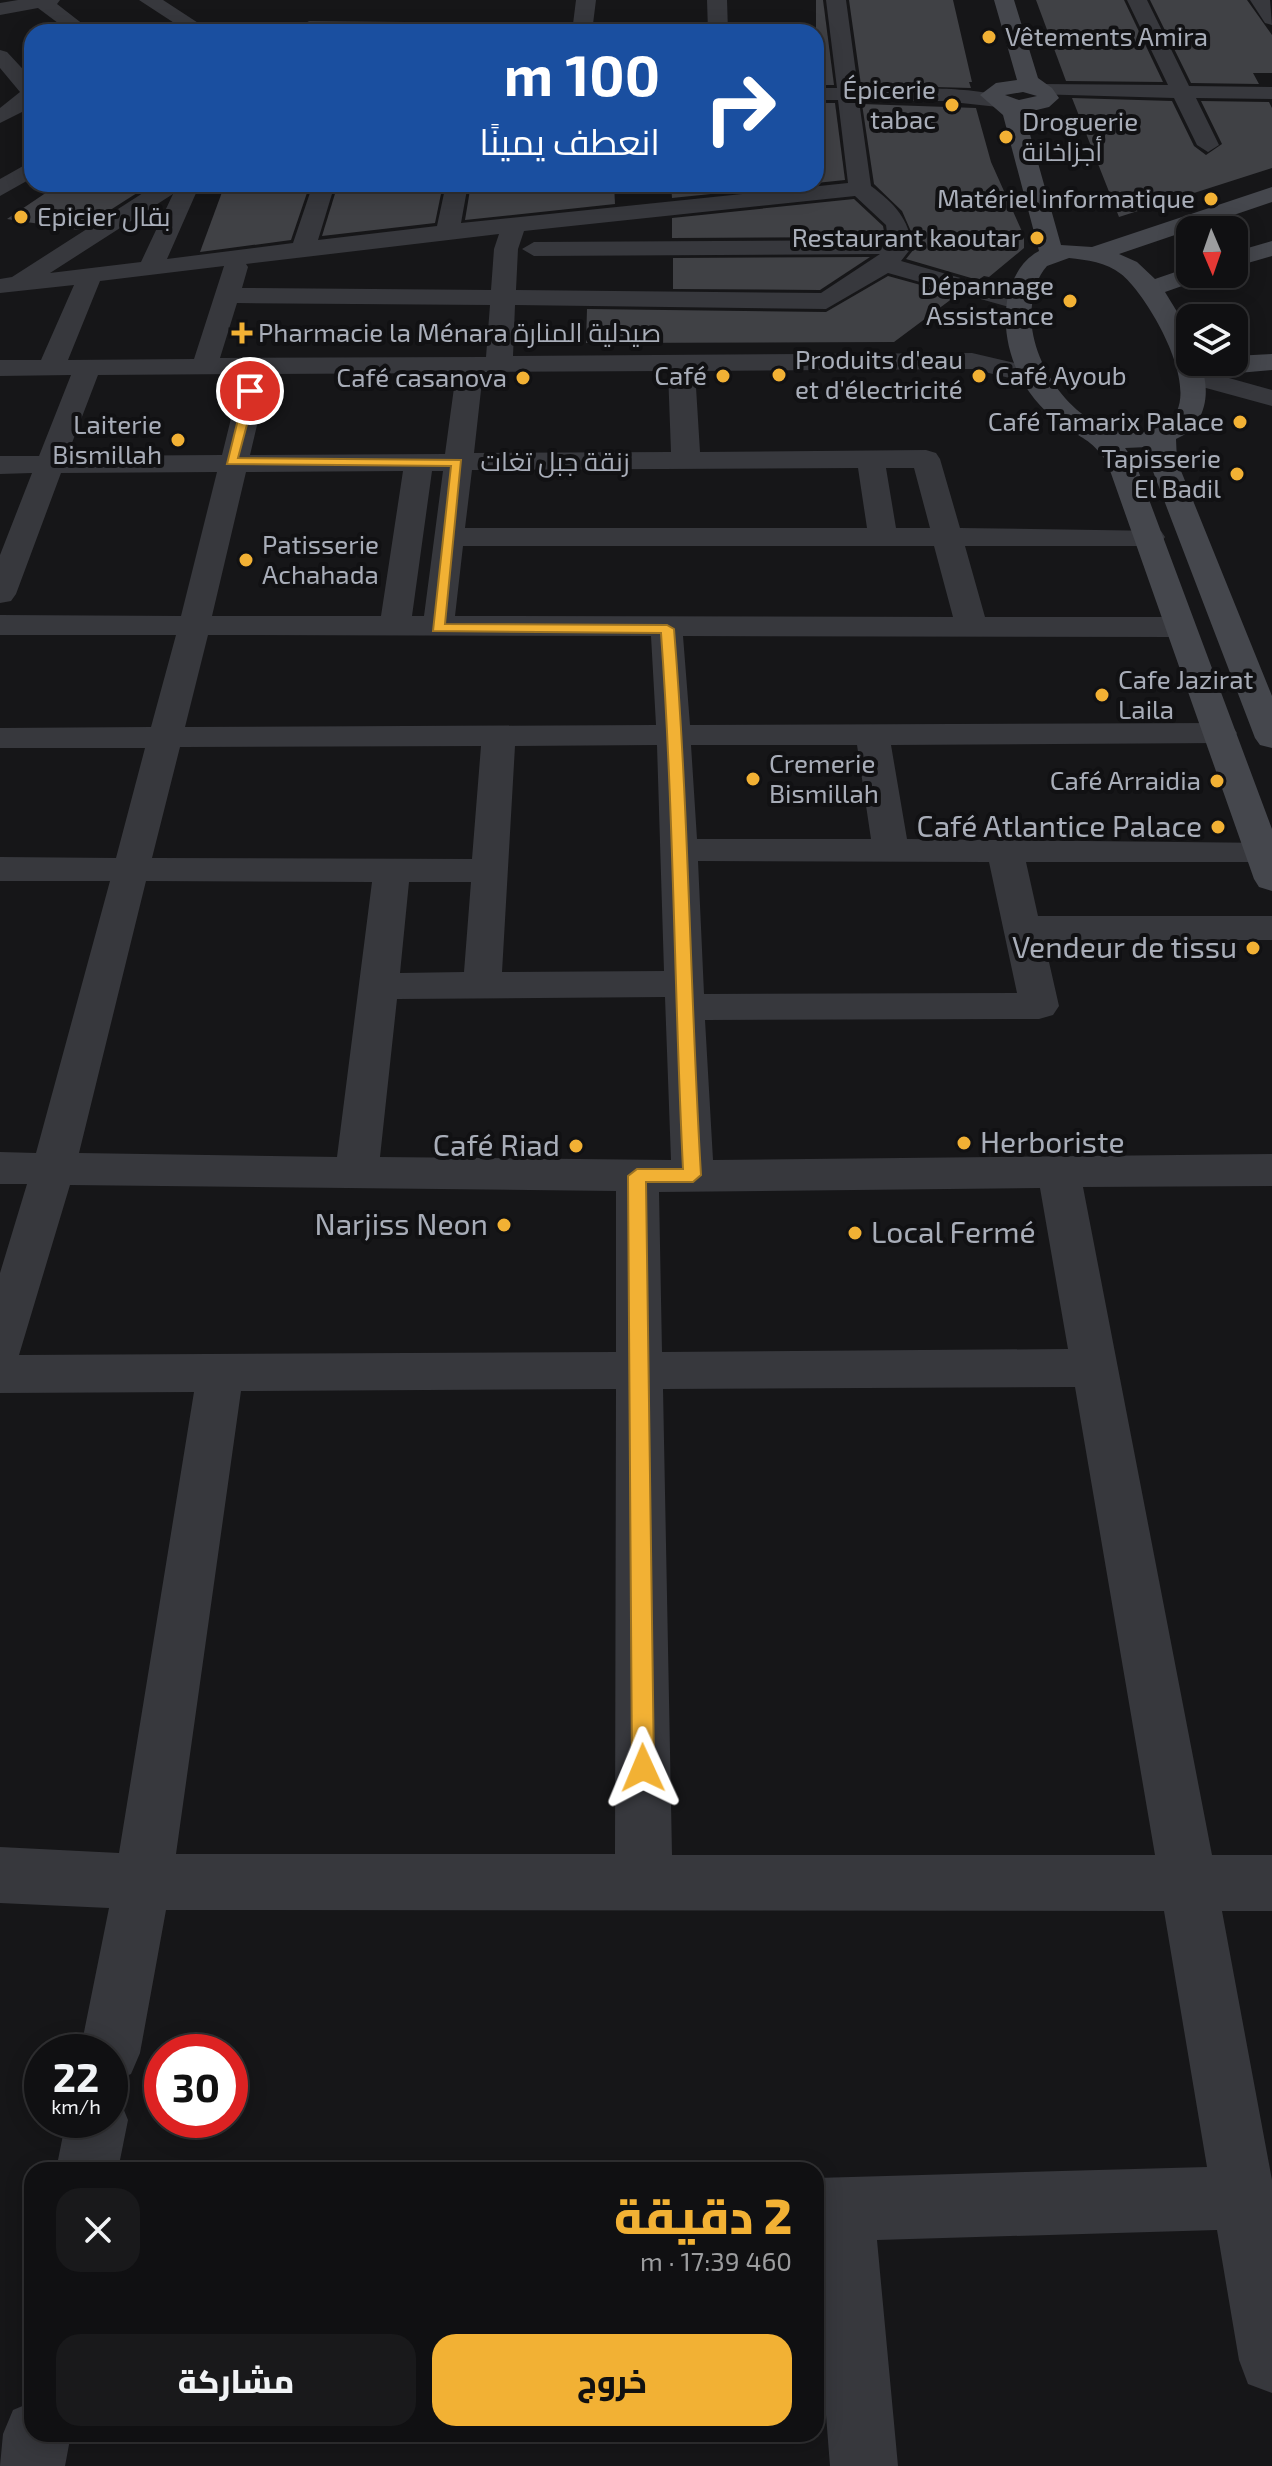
<!DOCTYPE html>
<html lang="ar">
<head>
<meta charset="utf-8">
<style>
  :root { --surface:#101012; --page:#19191b; --text:#f1f3f6; --muted:#9c9d9f; --line:#303032; --accent:#f2b134 }
  body { margin:0; font-family:"Exo 2",Cairo,sans-serif; background:var(--page); color:var(--text); direction:rtl; height:100vh; display:flex; flex-direction:column; font-size:30px; white-space:nowrap }
  * { box-sizing:border-box; margin:0 }
  p { font-size:26px; color:var(--muted) }
  .icon { flex:none; width:44px; height:44px; fill:none; stroke:currentColor; stroke-width:2; stroke-linecap:round; stroke-linejoin:round }
  .map { position:relative; flex:1; overflow:hidden; direction:ltr }
  .panel { position:absolute; left:24px; top:2162px; width:800px; height:280px; display:flex; flex-direction:column; background:var(--surface); border-radius:24px; box-shadow:0 4px 20px #0003,0 0 0 2px var(--line); direction:rtl }
  .panel>* { flex:none }
  .top-card { position:absolute; left:24px; top:24px; width:800px; height:168px; border-radius:24px; box-shadow:0 4px 20px #0003,0 0 0 2px var(--line); direction:rtl; background:#1a4fa0; color:#fff; overflow:hidden }
  .needle { width:52px; rotate:178deg }
  .buttons { position:absolute; left:1176px; top:216px; display:grid; gap:16px }
  .buttons a { display:grid; place-items:center; width:72px; height:72px; border-radius:16px; background:var(--surface); box-shadow:0 4px 20px #0003,0 0 0 2px var(--line); font-size:40px }
  .speed { position:absolute; left:24px; top:2034px; display:flex; gap:16px; font-size:40px; font-weight:700; text-align:center }
  .speed>* { display:grid; place-content:center; width:104px; height:104px; border-radius:50%; background:var(--surface); box-shadow:0 4px 20px #0003,0 0 0 2px var(--line); line-height:1 }
  .speed small { font-size:20px; font-weight:400 }
  .speed .limit { border:12px solid #d22; background:#fff; color:#111 }
  .pin { position:absolute; display:grid; place-items:center; width:68px; height:68px; color:#fff; margin:-34px; border:4px solid #fff; border-radius:50%; box-shadow:0 2px 8px #0007 }
  .me { position:absolute; width:88px; margin:-44px; rotate:359deg; stroke-linejoin:round; filter:drop-shadow(0 0 6px #0008) }
  .turn { display:flex; align-items:center; gap:28px; height:168px; padding:0 32px; font-size:36px }
  .turn .icon { width:104px; height:104px; stroke-width:2.5 }
  .turn b { display:block; font-size:56px; line-height:68px }
  .round { display:grid; place-items:center; flex:none; width:84px; height:84px; border-radius:24px; background:var(--page) }
  .headline { display:flex; align-items:center; justify-content:space-between; height:136px; padding:0 32px }
  h1 { font-size:48px; font-weight:800; line-height:60px; color:var(--accent) }
  .action { display:flex; gap:16px; margin-top:auto; padding:16px 32px }
  .action a { flex:1; height:92px; border-radius:24px; background:var(--accent); color:#111; font-size:32px; font-weight:800; line-height:92px; text-align:center }
  .action a+a { background:var(--page); color:var(--text) }
  .map>svg:first-child { display:block }
</style>
</head>
<body>
<div class="map">
<svg width="1272" height="2466" viewBox="0 0 1272 2466">
  <rect width="100%" height="100%" fill="#161618"/>
  <g fill="#404145">
    <path d="M 816,0 L 823,0 L 834,85 L 816,85 Z"/>
    <path d="M 849,0 L 953,0 L 972,82 L 969,82 L 971,88 L 861,85 Z"/>
    <path d="M 1036,0 L 1124,0 L 1163,82 L 1066,81 Z"/>
    <path d="M 1150,0 L 1247,0 L 1272,35 L 1272,73 L 1253,73 L 1259,84 L 1191,83 Z"/>
    <path d="M 1072,98 L 1172,101 L 1194,146 L 1206,155 L 1222,144 L 1201,101 L 1269,102 L 1272,108 L 1272,168 L 1119,217 Z"/>
    <path d="M 816,103 L 835,103 L 845,180 L 816,183 Z"/>
    <path d="M 862,104 L 976,108 L 991,162 L 1024,236 L 1024,248 L 989,277 L 984,276 L 978,280 L 906,259 L 914,249 L 913,236 L 902,211 L 874,184 Z"/>
    <path d="M 59,184 L 151,184 L 79,230 L 7,219 Z"/>
    <path d="M 225,184 L 310,184 L 291,240 L 200,252 Z"/>
    <path d="M 338,184 L 443,184 L 435,223 L 322,236 Z"/>
    <path d="M 471,184 L 614,184 L 615,204 L 465,220 Z"/>
    <path d="M 671,184 L 809,184 L 672,198 Z"/>
    <path d="M 854,199 L 883,226 L 885,237 L 672,238 L 672,218 Z"/>
    <path d="M 870,257 L 820,290 L 673,289 L 673,258 Z"/>
    <path d="M 888,276 L 957,295 L 894,342 L 586,343 L 587,309 L 826,312 Z"/>
  </g>
  <g fill="none" stroke-linecap="round" stroke-linejoin="round">
    <g fill="#37383d" fill-rule="evenodd">
      <path d="M 18,0 L 60,0 L 57,4 L 93,32 L 70,32 L 38,8 L 0,15 L 0,3 Z"/>
      <path d="M 139,0 L 163,0 L 212,32 L 188,32 Z"/>
      <path d="M 576,0 L 596,0 L 592,32 L 572,32 Z"/>
      <path d="M 707,0 L 727,0 L 728,32 L 708,32 Z"/>
      <path d="M 826,0 L 846,0 L 858,88 C 883,88 995,85 1009,101 L 998,107 L 943,101 L 859,101 L 871,186 C 895,204 909,219 912,247 L 901,261 L 1027,297 L 1031,302 L 1027,307 L 1009,307 L 888,273 L 826,309 L 515,305 L 513,356 L 972,353 L 1040,369 L 1044,375 L 1040,381 L 1031,383 L 972,369 L 695,371 L 700,452 L 926,450 L 936,453 L 940,459 L 960,528 L 1161,531 L 1165,537 L 1161,543 L 1150,546 L 965,546 L 985,617 L 1180,617 L 1191,620 L 1196,627 L 1191,634 L 1180,637 L 683,636 L 690,725 L 1220,723 L 1232,726 L 1237,733 L 1232,740 L 1220,743 L 891,745 L 907,839 L 1272,843 L 1272,859 L 1261,862 L 1026,862 L 1038,916 L 1272,916 L 1272,940 L 1044,940 L 1059,1006 L 1053,1015 L 1039,1019 L 705,1020 L 713,1160 L 1272,1154 L 1272,1186 L 1083,1187 L 1212,1855 L 1272,1855 L 1272,1911 L 1222,1911 L 1272,2180 L 1272,2393 L 1248,2384 L 1239,2360 L 1217,2230 L 877,2240 L 898,2466 L 830,2466 L 816,2287 L 816,2178 L 1207,2167 L 1164,1911 L 166,1910 L 140,2053 L 131,2074 L 110,2083 L 110,2052 L 80,2052 L 109,1908 L 0,1903 L 0,1847 L 119,1853 L 194,1392 L 0,1393 L 0,1273 L 27,1184 L 0,1184 L 0,1152 L 36,1153 L 110,881 L 0,881 L 0,857 L 116,858 L 145,748 L 0,748 L 0,728 L 151,727 L 176,635 L 0,635 L 0,615 L 181,616 L 217,472 L 61,473 L 16,594 L 11,601 L 0,603 L 0,555 L 32,473 L 0,474 L 0,456 L 39,456 L 71,375 L 0,376 L 0,360 L 41,360 L 74,285 L 0,293 L 0,279 L 12,277 L 157,184 L 200,184 L 167,259 L 293,243 L 313,184 L 335,184 L 318,240 L 437,226 L 446,184 L 468,184 L 461,223 L 848,183 L 838,100 L 816,100 L 816,88 L 837,88 ZM 173,194 L 141,262 L 50,273 ZM 855,196 L 886,225 L 888,240 L 534,242 L 522,249 L 534,256 L 880,254 L 821,293 L 516,290 L 518,249 L 524,231 ZM 499,234 L 494,249 L 491,290 L 242,288 L 248,267 L 246,264 ZM 224,266 L 194,359 L 68,360 L 100,281 ZM 237,303 L 490,305 L 486,357 L 220,358 ZM 668,371 L 671,452 L 474,453 L 483,372 ZM 456,373 L 445,454 L 250,455 L 269,374 ZM 242,374 L 222,455 L 67,456 L 98,375 ZM 858,468 L 867,528 L 465,528 L 472,470 ZM 886,468 L 914,468 L 930,528 L 896,528 ZM 403,471 L 381,616 L 212,616 L 246,472 ZM 432,471 L 443,471 L 424,616 L 412,616 ZM 463,546 L 934,546 L 953,617 L 455,616 ZM 208,635 L 651,636 L 656,725 L 185,727 ZM 657,745 L 664,971 L 502,972 L 515,746 ZM 691,745 L 857,745 L 871,839 L 697,839 ZM 481,746 L 472,859 L 152,858 L 180,747 ZM 698,861 L 989,862 L 1017,993 L 704,994 ZM 146,881 L 372,882 L 337,1157 L 79,1153 ZM 409,882 L 471,882 L 464,972 L 400,973 ZM 665,997 L 671,1160 L 380,1157 L 397,999 ZM 70,1185 L 616,1191 L 616,1352 L 19,1355 ZM 1040,1188 L 1068,1349 L 662,1352 L 659,1192 ZM 1075,1387 L 1155,1855 L 672,1855 L 663,1389 ZM 616,1389 L 615,1854 L 176,1854 L 241,1391 Z"/>
      <path d="M 1127,0 L 1147,0 L 1189,86 L 1272,87 L 1272,99 L 1196,98 L 1219,145 L 1208,152 L 1197,145 L 1174,98 L 1033,94 L 1030,90 L 1040,84 L 1168,85 Z"/>
      <path d="M 1250,0 L 1270,0 L 1272,25 L 1265,23 Z"/>
      <path d="M 309,21 L 502,23 L 512,29 L 510,32 L 302,31 L 299,27 Z"/>
      <path d="M 0,50 L 7,52 L 32,79 L 32,107 L 0,123 L 0,108 L 20,92 L 0,68 Z"/>
      <path d="M 32,161 L 32,178 L 0,196 L 0,179 Z"/>
      <path d="M 1193,368 L 1272,390 L 1272,406 L 1184,382 L 1180,376 L 1184,370 Z"/>
      <path d="M 110,2094 L 119,2098 L 128,2120 L 118,2170 L 56,2170 L 66,2120 L 110,2120 Z"/>
      <path d="M 32,2402 L 32,2434 L 71,2434 L 65,2466 L 0,2466 L 3,2434 L 13,2410 Z"/>
    </g>
    <g fill="#45474d" fill-rule="evenodd">
      <path d="M 994,0 L 1014,0 L 1038,78 L 1052,88 L 1059,98 L 1049,107 L 1024,113 L 1061,245 L 1092,247 L 1272,187 L 1272,202 L 1119,254 L 1137,262 L 1155,279 L 1190,267 L 1190,274 L 1205,274 L 1202,279 L 1165,292 L 1190,333 L 1190,362 L 1234,362 L 1234,356 L 1272,354 L 1272,370 L 1204,376 C 1210,402 1201,428 1176,439 L 1177,461 L 1272,696 L 1272,748 L 1260,745 L 1255,738 L 1149,461 L 1148,447 L 1125,448 L 1135,462 L 1272,829 L 1272,891 L 1259,887 L 1254,879 L 1107,462 C 1089,437 1083,440 1061,424 C 1022,396 1000,348 1007,301 C 1011,281 1020,261 1039,251 L 1003,115 L 980,95 L 996,83 L 1017,80 ZM 1023,92 L 1037,96 L 1019,100 L 1005,95 ZM 1069,258 C 1087,260 1106,262 1121,274 C 1148,295 1209,399 1165,424 C 1097,462 1023,369 1032,305 C 1034,290 1037,277 1047,266 Z"/>
      <path d="M 1272,241 L 1272,256 L 1234,267 L 1234,252 Z"/>
    </g>
  </g>
  <path fill="#f2b134" stroke="#9d7322" stroke-width="2" d="M 250,388 L 256,391 L 238,458 L 461,460 L 445,624 L 667,625 L 674,629 C 689,810 690,993 701,1175 L 693,1182 L 646,1182 L 654,1768 L 651,1776 L 643,1779 L 635,1776 L 632,1768 L 628,1176 L 637,1169 L 683,1169 C 674,990 674,811 661,633 L 433,631 L 451,466 L 227,464 L 245,391 Z"/>
  <g fill="#f2b134" stroke="#111113" stroke-width="3">
    <circle cx="989" cy="37" r="8"/>
    <circle cx="952" cy="105" r="8"/>
    <circle cx="1006" cy="137" r="8"/>
    <circle cx="1211" cy="199" r="8"/>
    <circle cx="21" cy="217" r="8"/>
    <circle cx="1037" cy="238" r="8"/>
    <circle cx="1070" cy="301" r="8"/>
    <path d="M238 321h8v8h8v8h-8v8h-8v-8h-8v-8h8z"/>
    <circle cx="779" cy="375" r="8"/>
    <circle cx="723" cy="376" r="8"/>
    <circle cx="979" cy="376" r="8"/>
    <circle cx="523" cy="378" r="8"/>
    <circle cx="1240" cy="422" r="8"/>
    <circle cx="178" cy="440" r="8"/>
    <circle cx="1237" cy="474" r="8"/>
    <circle cx="246" cy="560" r="8"/>
    <circle cx="1102" cy="695" r="8"/>
    <circle cx="753" cy="779" r="8"/>
    <circle cx="1217" cy="781" r="8"/>
    <circle cx="1218" cy="827" r="8"/>
    <circle cx="1253" cy="948" r="8"/>
    <circle cx="964" cy="1143" r="8"/>
    <circle cx="576" cy="1146" r="8"/>
    <circle cx="504" cy="1225" r="8"/>
    <circle cx="855" cy="1233" r="8"/>
  </g>
  <g text-anchor="middle" stroke-width="8" stroke-linejoin="round" paint-order="stroke">
    <g font-size="26" fill="#a8adb8" stroke="#111113" text-anchor="end">
      <text x="1005" y="46" text-anchor="start">Vêtements Amira</text>
      <text x="936" y="99">Épicerie<tspan x="936" dy="30">tabac</tspan></text>
      <text x="1022" y="131" text-anchor="start">Droguerie<tspan x="1022" dy="30">أجزاخانة</tspan></text>
      <text x="1195" y="208">Matériel informatique</text>
      <text x="37" y="226" text-anchor="start">Epicier بقال</text>
      <text x="1021" y="247">Restaurant kaoutar</text>
      <text x="1054" y="295">Dépannage<tspan x="1054" dy="30">Assistance</tspan></text>
      <text x="258" y="342" text-anchor="start">Pharmacie la Ménara صيدلية المنارة</text>
      <text x="795" y="369" text-anchor="start">Produits d'eau<tspan x="795" dy="30">et d'électricité</tspan></text>
      <text x="707" y="385">Café</text>
      <text x="995" y="385" text-anchor="start">Café Ayoub</text>
      <text x="507" y="387">Café casanova</text>
      <text x="1224" y="431">Café Tamarix Palace</text>
      <text x="162" y="434">Laiterie<tspan x="162" dy="30">Bismillah</tspan></text>
      <text x="1221" y="468">Tapisserie<tspan x="1221" dy="30">El Badil</tspan></text>
      <text x="262" y="554" text-anchor="start">Patisserie<tspan x="262" dy="30">Achahada</tspan></text>
      <text x="1118" y="689" text-anchor="start">Cafe Jazirat<tspan x="1118" dy="30">Laila</tspan></text>
      <text x="769" y="773" text-anchor="start">Cremerie<tspan x="769" dy="30">Bismillah</tspan></text>
      <text x="1201" y="790">Café Arraidia</text>
    </g>
    <g font-size="26" fill="#a8adb8" stroke="#111113">
      <text x="555" y="471">زنقة جبل تغات</text>
    </g>
    <g font-size="30" fill="#a8adb8" stroke="#111113" text-anchor="end">
      <text x="1202" y="837">Café Atlantice Palace</text>
      <text x="1237" y="958">Vendeur de tissu</text>
      <text x="980" y="1153" text-anchor="start">Herboriste</text>
      <text x="560" y="1156">Café Riad</text>
      <text x="488" y="1235">Narjiss Neon</text>
      <text x="871" y="1243" text-anchor="start">Local Fermé</text>
    </g>
  </g>
</svg>
<div class="buttons">
<a><svg class="needle" viewBox="-14 -14 28 28"><path d="M0-13l5 13h-10z" fill="#e53935"/><path d="M0 13l5-13h-10z" fill="#9c9d9f"/></svg></a>
<a><svg class="icon" aria-label="layers" viewBox="0 0 24 24"><path d="M12 4l9 5-9 5-9-5zM3 14l9 5 9-5"/></svg></a>
</div>
<div class="speed"><div>22<small>km/h</small></div><div class="limit">30</div></div>
<div class="pin" style="left:250px;top:391px;background:#d93025"><svg class="icon" aria-label="arrive" viewBox="0 0 24 24"><path d="M6 21V4h12l-3 4 3 4H6"/></svg></div>
<svg class="me" style="left:643px;top:1768px" viewBox="-20 -20 40 40"><path d="M0-17L14 15 0 8-14 15z" fill="#f2b134" stroke="#fff" stroke-width="4"/></svg>
<div class="top-card">
<div class="turn"><svg class="icon" aria-label="right" viewBox="0 0 24 24"><path d="M7 20v-9h11M14 6l5 5-5 5"/></svg><div><b>100 m</b>انعطف يمينًا</div></div>
</div>
<section class="panel">
<div class="headline"><div><h1>2 دقيقة</h1><p>460 m · 17:39</p></div><a class="round"><svg class="icon" aria-label="close" viewBox="0 0 24 24"><path d="M6 6l12 12M18 6L6 18"/></svg></a></div>
<div class="action"><a>خروج</a><a>مشاركة</a></div>
</section>
</div>
</body>
</html>
